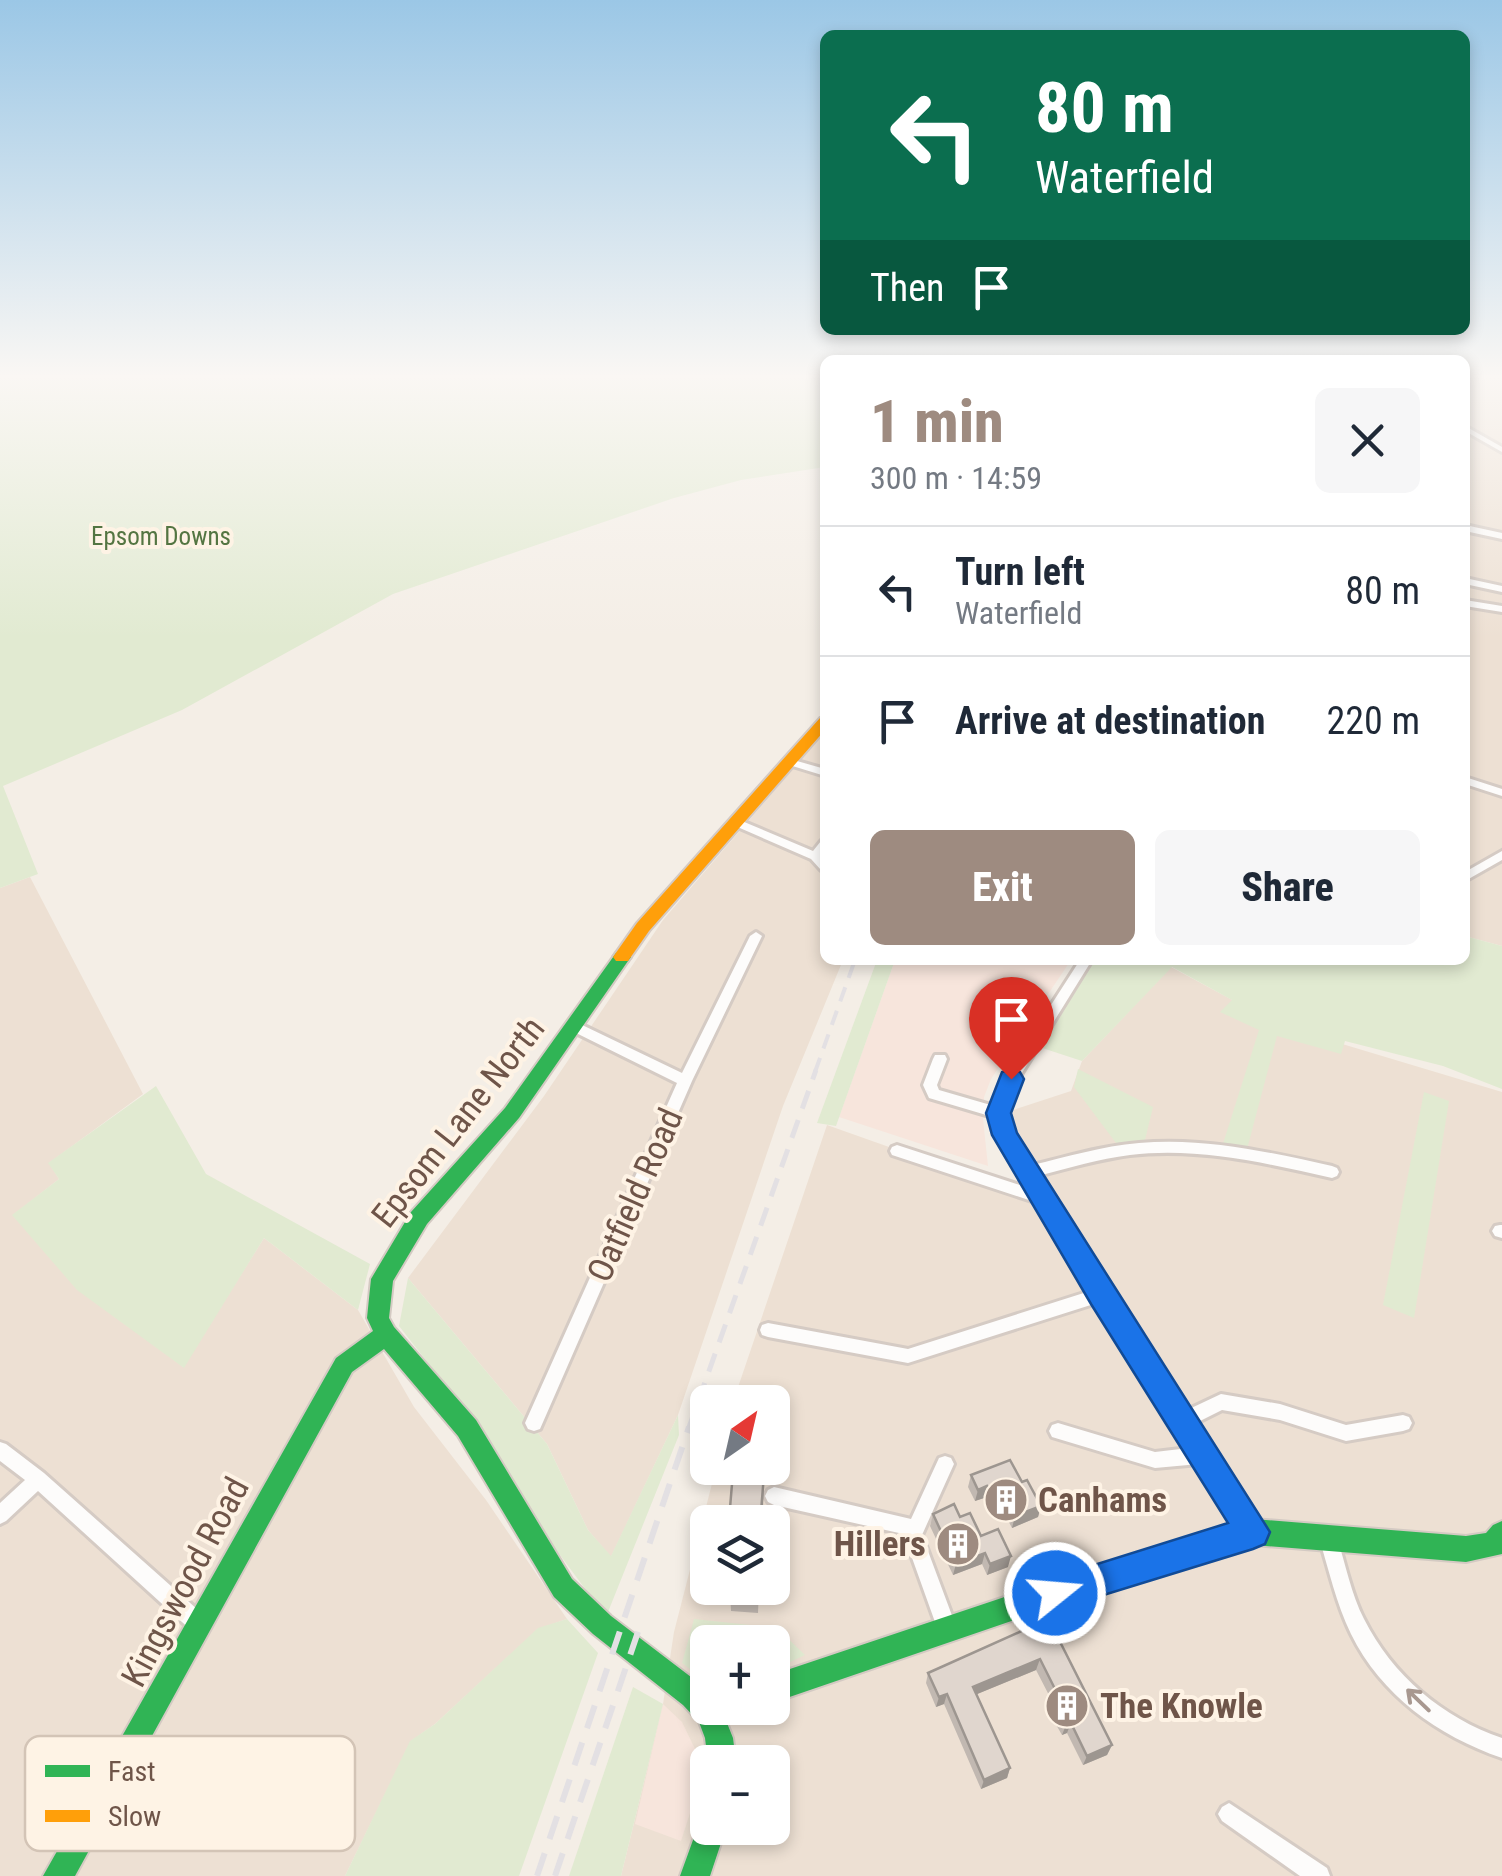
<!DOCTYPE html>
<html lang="en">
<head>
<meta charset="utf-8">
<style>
  :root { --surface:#fff; --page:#f6f6f7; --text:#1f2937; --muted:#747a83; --line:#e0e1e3; --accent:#9e8b80 }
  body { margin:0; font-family:"Roboto Condensed",sans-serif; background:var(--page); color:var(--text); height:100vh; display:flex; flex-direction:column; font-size:38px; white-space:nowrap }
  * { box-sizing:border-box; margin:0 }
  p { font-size:32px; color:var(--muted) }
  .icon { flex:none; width:55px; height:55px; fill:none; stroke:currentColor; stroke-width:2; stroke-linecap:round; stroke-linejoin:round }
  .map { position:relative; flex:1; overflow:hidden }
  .details { position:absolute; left:820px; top:355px; width:650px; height:610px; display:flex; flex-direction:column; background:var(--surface); border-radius:15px; box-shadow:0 5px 15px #0003 }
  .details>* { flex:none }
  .banner { position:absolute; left:820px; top:30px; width:650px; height:305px; border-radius:15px; box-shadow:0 5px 15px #0003; background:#0b6e4f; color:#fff; overflow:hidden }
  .needle { width:65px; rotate:34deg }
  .tools { position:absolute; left:690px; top:1385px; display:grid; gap:20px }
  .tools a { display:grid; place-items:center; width:100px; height:100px; border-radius:15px; background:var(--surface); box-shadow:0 5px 15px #0003; font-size:50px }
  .pin { position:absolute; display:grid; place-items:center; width:85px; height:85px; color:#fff; margin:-102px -42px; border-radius:50% 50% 50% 0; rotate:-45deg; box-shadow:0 0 10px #0007 }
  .pin .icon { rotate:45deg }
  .me { position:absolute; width:110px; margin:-55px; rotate:73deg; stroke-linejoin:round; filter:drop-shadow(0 0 8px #0008) }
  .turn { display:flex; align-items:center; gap:35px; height:210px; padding:0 50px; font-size:45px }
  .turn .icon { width:130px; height:130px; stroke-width:2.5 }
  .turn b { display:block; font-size:70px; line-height:85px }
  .then { display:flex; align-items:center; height:95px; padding:0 50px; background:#0003; gap:20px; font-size:38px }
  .round { display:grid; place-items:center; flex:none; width:105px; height:105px; border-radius:15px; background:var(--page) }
  .overview { display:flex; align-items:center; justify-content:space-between; height:170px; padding:0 50px }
  h1 { font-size:60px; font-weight:800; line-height:75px; color:var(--accent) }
  .button { display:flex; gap:20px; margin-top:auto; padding:20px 50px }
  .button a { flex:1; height:115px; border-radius:15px; background:var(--accent); color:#fff; font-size:40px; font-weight:800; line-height:115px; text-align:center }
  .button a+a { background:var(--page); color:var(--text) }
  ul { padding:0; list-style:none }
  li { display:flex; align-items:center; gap:30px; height:130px; padding:0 50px; border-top:2px solid var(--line) }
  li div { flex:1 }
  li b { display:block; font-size:38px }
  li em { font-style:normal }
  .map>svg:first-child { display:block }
</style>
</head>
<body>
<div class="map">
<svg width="1502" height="1876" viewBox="0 0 1502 1876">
  <rect width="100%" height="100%" fill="#f4eee6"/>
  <g fill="#ede0d3" fill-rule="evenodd">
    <path d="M 1465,375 L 1502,375 L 1502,946 L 1465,936 Z"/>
    <path d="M 825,732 L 825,960 L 843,960 L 783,1106 L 678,1415 L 611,1557 L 588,1530 L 547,1444 L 408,1278 L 544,1096 L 663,920 Z"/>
    <path d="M 30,877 L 143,1094 L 49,1163 L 59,1179 L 13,1215 L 183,1367 L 264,1238 L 358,1310 L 414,1407 L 486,1500 L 567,1619 L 538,1629 L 435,1724 L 411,1741 L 345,1876 L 0,1876 L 0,888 Z"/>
    <path d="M 1171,967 L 1279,1025 L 1502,1092 L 1502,1876 L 621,1876 L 663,1704 L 674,1632 L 716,1468 L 772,1468 L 772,1402 L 733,1402 L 827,1125 L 1058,1207 L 1004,1113 L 1071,1091 L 1082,1061 ZM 708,1522 L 772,1522 L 772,1588 L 708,1588 ZM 708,1642 L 772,1642 L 772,1708 L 708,1708 ZM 708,1762 L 772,1762 L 772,1828 L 708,1828 Z"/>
  </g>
  <g fill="#f7e5dc">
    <path d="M 895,960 L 1071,960 L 991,1079 L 984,1097 L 983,1119 L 988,1166 L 839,1117 Z"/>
    <path d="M 663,1704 L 682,1722 L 695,1749 L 698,1788 L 681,1841 L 635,1824 Z"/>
  </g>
  <g fill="#e1ead1">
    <path d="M 0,375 L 825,375 L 825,467 L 741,480 L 674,498 L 393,594 L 182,710 L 3,786 L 38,874 L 0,888 Z"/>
    <path d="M 1465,936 L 1502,946 L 1502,1089 L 1443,1066 L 1345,1041 L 1341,1054 L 1277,1036 L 1246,1153 L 1221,1150 L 1259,1030 L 1220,1012 L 1232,1000 L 1172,967 L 1082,1061 L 1033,1045 L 1086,960 L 1465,960 Z"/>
    <path d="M 877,960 L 895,960 L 836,1126 L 817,1123 Z"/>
    <path d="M 1078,1069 L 1153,1107 L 1143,1148 L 1122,1151 L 1074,1087 Z"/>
    <path d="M 156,1086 L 206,1174 L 370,1264 L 358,1310 L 264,1238 L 184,1368 L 77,1290 L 12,1215 L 59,1179 L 48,1163 Z"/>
    <path d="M 1424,1092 L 1449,1101 L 1414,1318 L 1383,1305 Z"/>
    <path d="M 408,1278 L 547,1444 L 588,1530 L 611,1556 L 678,1415 L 679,1435 L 606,1617 L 534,1520 L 471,1418 L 399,1326 Z"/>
    <path d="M 567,1619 L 598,1653 L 519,1876 L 345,1876 L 410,1741 L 435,1724 L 538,1628 Z"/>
    <path d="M 694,1619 L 777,1628 L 805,1655 L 773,1670 L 772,1642 L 708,1642 L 707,1682 L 682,1663 Z"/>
    <path d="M 633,1687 L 663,1704 L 621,1876 L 569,1876 Z"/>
  </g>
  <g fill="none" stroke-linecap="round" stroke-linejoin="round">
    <defs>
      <g id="street">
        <path d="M 1465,426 L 1502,447 L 1502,452 L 1465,431 Z"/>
        <path d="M 1465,525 L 1502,533 L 1502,539 L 1465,531 Z"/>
        <path d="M 1465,578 L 1502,586 L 1502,592 L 1465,584 Z"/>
        <path d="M 1465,600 L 1502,606 L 1502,612 L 1465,606 Z"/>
        <path d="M 790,759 L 825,769 L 825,776 L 786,764 L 785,762 Z"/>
        <path d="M 1465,777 L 1502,789 L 1502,796 L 1465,784 Z"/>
        <path d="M 737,819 L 813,851 L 821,841 L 825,840 L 825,852 L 821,856 L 825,860 L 825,871 L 821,870 L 811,859 L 733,825 L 731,823 L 733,821 Z"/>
        <path d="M 1502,851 L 1502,860 L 1465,881 L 1465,872 Z"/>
        <path d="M 756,932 L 762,936 L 692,1081 L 540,1429 L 534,1431 L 528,1429 L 525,1423 L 677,1083 L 568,1029 L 566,1026 L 568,1023 L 578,1023 L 682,1073 L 750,936 Z"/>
        <path d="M 1080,960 L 1092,960 L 1017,1081 L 1010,1097 L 1006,1123 L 1032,1165 C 1067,1157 1102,1146 1139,1143 C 1204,1137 1268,1152 1332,1166 L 1337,1168 L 1339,1172 L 1337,1176 L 1332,1178 C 1266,1163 1198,1147 1130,1155 C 1099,1159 1068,1168 1038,1176 L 1107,1290 L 1185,1411 L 1221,1394 L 1280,1404 L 1346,1425 L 1403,1415 L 1409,1417 L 1412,1423 L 1409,1429 L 1403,1431 L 1346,1441 L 1280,1420 L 1222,1410 L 1194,1424 L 1259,1526 L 1262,1532 L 1259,1538 L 1253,1541 L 1247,1538 L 1199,1464 L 1155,1468 L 1052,1437 L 1049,1431 L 1052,1425 L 1058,1423 L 1155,1452 L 1189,1448 L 1097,1303 L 908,1363 L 768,1337 L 762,1335 L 760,1330 L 762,1325 L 768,1323 L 908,1349 L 1090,1291 L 1038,1203 L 892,1155 L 890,1151 L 892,1147 L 897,1145 L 1029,1188 L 992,1123 L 993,1117 L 929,1098 L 923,1085 L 933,1059 L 935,1055 L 945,1055 L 947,1059 L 937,1085 L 939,1090 L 994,1106 L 996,1097 L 1006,1075 Z"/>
        <path d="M 1500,1225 L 1502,1225 L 1502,1238 L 1495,1236 L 1492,1231 L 1495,1226 Z"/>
        <path d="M 0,1442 L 6,1444 L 44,1473 L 207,1618 L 210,1625 L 207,1632 L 200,1635 L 193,1632 L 38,1491 L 6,1521 L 0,1524 L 0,1503 L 25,1480 L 0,1461 Z"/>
        <path d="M 945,1456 L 951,1458 L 954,1464 L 922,1535 L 957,1629 L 954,1636 L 947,1639 L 940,1636 L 906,1541 L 899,1533 L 774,1505 L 768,1502 L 765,1496 L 768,1490 L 774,1487 L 911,1519 L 939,1458 Z"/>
        <path d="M 1328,1529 L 1334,1532 L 1337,1538 C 1346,1565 1351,1594 1364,1619 C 1392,1675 1443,1718 1502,1738 L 1502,1758 C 1438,1736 1381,1695 1351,1634 C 1336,1603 1329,1570 1319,1538 L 1322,1532 Z"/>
        <path d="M 1229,1803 L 1327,1868 L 1330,1876 L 1300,1876 L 1222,1821 L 1218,1814 L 1222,1807 Z"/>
      </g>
      <g id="fast">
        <path d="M 622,951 L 631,957 L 628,961 L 519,1118 L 427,1224 L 393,1281 L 389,1318 L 394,1327 L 476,1420 L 572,1579 L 611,1616 L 708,1690 L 708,1708 L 721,1708 L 733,1738 L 736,1762 L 708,1762 L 705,1738 L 699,1722 L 683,1705 L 593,1634 L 554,1597 L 458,1436 L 384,1349 L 352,1372 L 75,1876 L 43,1876 L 336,1358 L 373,1331 L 367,1318 L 371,1279 L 411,1212 L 505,1108 L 616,953 Z"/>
        <path d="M 1253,1519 L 1466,1536 L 1486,1533 L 1493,1525 L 1502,1521 L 1502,1554 L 1466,1562 L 1253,1545 L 1055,1606 L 772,1703 L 772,1675 L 1055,1580 Z"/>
        <path d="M 708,1815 L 708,1828 L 726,1828 L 710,1876 L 680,1876 L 701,1818 Z"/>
      </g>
      <path id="slow" d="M 825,717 L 825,730 L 649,931 L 628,961 L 616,961 L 613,957 L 637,923 L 820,718 Z"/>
    </defs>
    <use href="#street" stroke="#d5cbc4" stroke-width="6"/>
    <use href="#fast" stroke="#d4cac3" stroke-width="4"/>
    <use href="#slow" stroke="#d4cac3" stroke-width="4"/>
    <use href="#street" fill="#fdfcfb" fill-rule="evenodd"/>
    <use href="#fast" fill="#30b455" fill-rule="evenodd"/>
    <use href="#slow" fill="#ff9f0a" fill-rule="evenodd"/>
    <path stroke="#e3e0e3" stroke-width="4" stroke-dasharray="15 10" stroke-linecap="butt" d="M 815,1072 L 855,960"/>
    <path stroke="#e3e0e3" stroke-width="5" stroke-dasharray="19 12" stroke-linecap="butt" d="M 688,1430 L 816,1070"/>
    <g stroke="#e3e0e3" stroke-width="6" stroke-dasharray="24 15" stroke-linecap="butt">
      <path d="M 537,1876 L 689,1427"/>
      <path d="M 555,1876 L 640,1626"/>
    </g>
  </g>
  <g fill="#c1b8b1">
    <path d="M 764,1474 L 762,1522 L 721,1522 L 730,1508 Z"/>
    <path d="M 971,1475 L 1041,1506 L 1038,1517 L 1012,1528 L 1000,1505 L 990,1509 L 984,1498 L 975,1501 L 968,1487 Z"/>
    <path d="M 933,1514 L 960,1517 L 1008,1567 L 987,1575 L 982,1564 L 953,1575 L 930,1526 Z"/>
    <path d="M 719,1588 L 759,1588 L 758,1613 L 731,1611 L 730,1593 L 719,1592 Z"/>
    <path d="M 1021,1624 L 1112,1745 L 1107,1755 L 1083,1765 L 1067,1733 L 1062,1735 L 1047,1709 L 1051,1699 L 1036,1670 L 977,1694 L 1010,1768 L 1007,1778 L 981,1789 L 944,1704 L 936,1707 L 926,1683 L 928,1673 L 1019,1633 Z"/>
  </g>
  <g fill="#9d9690">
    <path d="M 764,1474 L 763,1509 L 762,1522 L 761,1522 Z"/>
    <path d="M 987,1486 L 984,1498 L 975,1501 L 978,1490 Z"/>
    <path d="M 1003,1493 L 1000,1505 L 990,1509 L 993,1498 Z"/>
    <path d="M 1041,1506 L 1038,1517 L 1012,1528 L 1015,1516 Z"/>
    <path d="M 985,1553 L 982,1564 L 953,1575 L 956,1564 Z"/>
    <path d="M 1011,1556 L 1008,1567 L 987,1575 L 990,1564 Z"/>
    <path d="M 1040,1659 L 1036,1670 L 970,1697 L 973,1687 Z"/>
    <path d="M 947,1694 L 944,1704 L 936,1707 L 939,1697 Z"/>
    <path d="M 1071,1723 L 1067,1733 L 1062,1735 L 1066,1725 Z"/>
    <path d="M 1112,1745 L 1107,1755 L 1083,1765 L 1087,1756 Z"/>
    <path d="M 1010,1768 L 1007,1778 L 981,1789 L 984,1780 Z"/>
  </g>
  <g fill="#e0d6ce" stroke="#9d9690" stroke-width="2.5">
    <path d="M 1010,1460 L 1022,1482 L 1027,1480 L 1041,1506 L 1015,1516 L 1003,1493 L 993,1498 L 987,1486 L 978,1490 L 971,1475 Z"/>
    <path d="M 733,1472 L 764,1474 L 761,1512 L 751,1511 L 750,1522 L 721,1522 L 722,1507 L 730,1508 Z"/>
    <path d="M 954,1504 L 960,1517 L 970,1513 L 981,1536 L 998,1529 L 1011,1556 L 990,1564 L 985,1553 L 956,1564 L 933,1514 Z"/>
    <path d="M 1046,1614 L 1112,1745 L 1087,1756 L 1071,1723 L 1066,1725 L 1051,1699 L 1058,1695 L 1040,1659 L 973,1687 L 1010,1768 L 984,1780 L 947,1694 L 939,1697 L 928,1673 L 1024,1630 L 1021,1624 Z"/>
  </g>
  <defs><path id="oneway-shaft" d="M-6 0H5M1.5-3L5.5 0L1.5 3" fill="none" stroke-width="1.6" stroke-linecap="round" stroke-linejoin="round" transform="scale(2.5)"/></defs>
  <use stroke="#a89890" href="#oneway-shaft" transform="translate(1418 1700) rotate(-136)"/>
  <linearGradient id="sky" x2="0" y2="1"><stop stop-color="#9bc7e6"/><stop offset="0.59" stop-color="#faf7f4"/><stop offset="1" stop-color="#faf7f4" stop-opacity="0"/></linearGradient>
  <rect width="1502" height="638" fill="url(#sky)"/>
  <path fill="#1a73e8" stroke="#114b97" stroke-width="2.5" d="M 1011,1070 L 1020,1072 L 1024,1079 L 1011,1113 L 1017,1133 L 1270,1532 L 1265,1544 L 1253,1549 L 1055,1610 L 1043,1605 L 1038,1593 L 1043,1581 L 1228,1523 L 1091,1304 L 992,1135 L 986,1113 L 1002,1072 Z"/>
  <defs>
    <symbol id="building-disc" viewBox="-11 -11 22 22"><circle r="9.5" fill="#9e8b80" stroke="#fef3e5"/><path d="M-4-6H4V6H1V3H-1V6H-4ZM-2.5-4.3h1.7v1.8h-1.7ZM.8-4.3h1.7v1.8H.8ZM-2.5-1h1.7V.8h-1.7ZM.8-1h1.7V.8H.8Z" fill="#fff"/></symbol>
  </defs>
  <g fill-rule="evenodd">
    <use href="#building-disc" x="981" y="1475" width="50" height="50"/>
    <use href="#building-disc" x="933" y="1519" width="50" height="50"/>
    <use href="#building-disc" x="1042" y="1681" width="50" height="50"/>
  </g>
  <g text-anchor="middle" stroke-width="8" stroke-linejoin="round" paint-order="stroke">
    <g font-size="25" fill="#547542" stroke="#fef3e5">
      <text x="161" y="545">Epsom Downs</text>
    </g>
    <g font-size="35" fill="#6f5549" stroke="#fef3e5">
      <text transform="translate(458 1122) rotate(-52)" y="12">Epsom Lane North</text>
      <text transform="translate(635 1195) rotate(-66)" y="12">Oatfield Road</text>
      <text transform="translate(185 1582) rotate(-62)" y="12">Kingswood Road</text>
    </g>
    <g font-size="35" font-weight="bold" fill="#6f5549" stroke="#fef3e5" text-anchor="start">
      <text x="1038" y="1512">Canhams</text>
      <text x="926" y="1556" text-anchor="end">Hillers</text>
      <text x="1100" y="1718">The Knowle</text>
    </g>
  </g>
  <rect x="25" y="1736" width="330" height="115" rx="15" fill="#fef3e5" stroke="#d3c4b6" stroke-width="2.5"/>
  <rect x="45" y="1765" width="45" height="12" fill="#30b455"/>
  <rect x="45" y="1810" width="45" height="12" fill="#ff9f0a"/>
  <g font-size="28" fill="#6f5549">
    <text x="108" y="1781">Fast</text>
    <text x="108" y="1826">Slow</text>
  </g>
</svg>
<div class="tools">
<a><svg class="needle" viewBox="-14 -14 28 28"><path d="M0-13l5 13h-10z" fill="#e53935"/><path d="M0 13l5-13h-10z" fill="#747a83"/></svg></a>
<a><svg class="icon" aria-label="layers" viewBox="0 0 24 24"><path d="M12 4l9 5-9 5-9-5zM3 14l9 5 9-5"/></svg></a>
<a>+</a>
<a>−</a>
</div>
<div class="pin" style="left:1011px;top:1079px;background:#d93025"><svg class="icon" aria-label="arrive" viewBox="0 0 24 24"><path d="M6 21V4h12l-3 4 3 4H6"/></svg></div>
<svg class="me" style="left:1055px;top:1593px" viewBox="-20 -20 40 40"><circle r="17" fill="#1a73e8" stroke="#fff" stroke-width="3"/><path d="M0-11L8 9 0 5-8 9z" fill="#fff"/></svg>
<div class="banner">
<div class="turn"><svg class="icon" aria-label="left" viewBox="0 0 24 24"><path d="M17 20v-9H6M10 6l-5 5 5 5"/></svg><div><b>80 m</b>Waterfield</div></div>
<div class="then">Then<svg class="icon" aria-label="arrive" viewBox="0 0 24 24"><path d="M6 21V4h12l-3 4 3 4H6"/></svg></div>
</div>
<section class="details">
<div class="overview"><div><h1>1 min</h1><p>300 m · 14:59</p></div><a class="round"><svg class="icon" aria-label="close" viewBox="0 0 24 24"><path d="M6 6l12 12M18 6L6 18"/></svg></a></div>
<ul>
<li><svg class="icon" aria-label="left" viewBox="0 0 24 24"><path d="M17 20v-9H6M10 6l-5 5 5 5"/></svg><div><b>Turn left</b><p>Waterfield</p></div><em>80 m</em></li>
<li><svg class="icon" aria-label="arrive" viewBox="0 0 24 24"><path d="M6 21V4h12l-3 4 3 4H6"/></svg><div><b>Arrive at destination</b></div><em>220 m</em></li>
</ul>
<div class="button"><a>Exit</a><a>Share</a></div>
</section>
</div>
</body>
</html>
